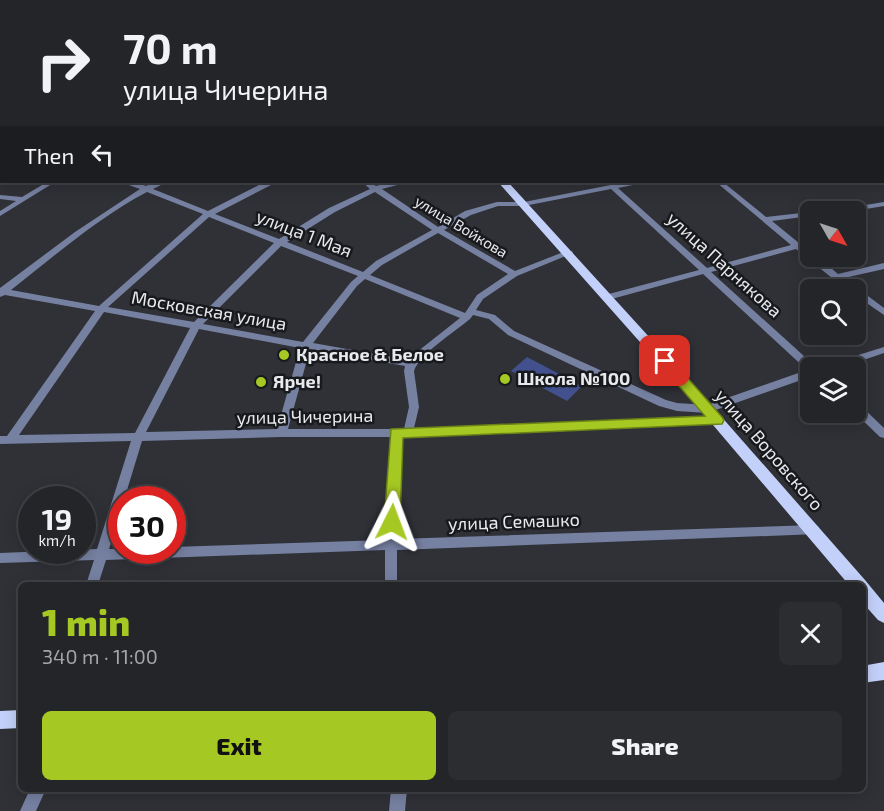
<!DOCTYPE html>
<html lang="en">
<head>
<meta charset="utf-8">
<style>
  :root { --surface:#232529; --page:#2b2d31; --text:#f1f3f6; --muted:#a3a5a8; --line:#404246; --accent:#a5c822 }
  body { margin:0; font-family:"Exo 2",sans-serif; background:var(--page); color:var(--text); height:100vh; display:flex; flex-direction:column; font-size:22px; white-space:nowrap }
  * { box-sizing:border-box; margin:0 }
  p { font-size:20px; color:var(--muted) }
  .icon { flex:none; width:33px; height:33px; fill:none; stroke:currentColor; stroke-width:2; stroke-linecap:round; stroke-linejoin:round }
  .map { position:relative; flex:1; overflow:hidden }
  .side { position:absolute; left:18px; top:582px; width:848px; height:210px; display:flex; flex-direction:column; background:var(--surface); border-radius:9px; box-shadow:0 3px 15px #0003,0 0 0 2px var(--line) }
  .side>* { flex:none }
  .hud { position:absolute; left:0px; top:0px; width:885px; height:183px; box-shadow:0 3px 15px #0003,0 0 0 2px var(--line); background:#232529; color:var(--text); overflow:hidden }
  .needle { width:39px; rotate:129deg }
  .tools { position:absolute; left:800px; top:201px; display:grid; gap:12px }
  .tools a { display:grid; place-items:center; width:66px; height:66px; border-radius:9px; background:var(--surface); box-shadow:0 3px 15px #0003,0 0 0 2px var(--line); font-size:30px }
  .speed { position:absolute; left:18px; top:486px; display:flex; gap:12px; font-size:30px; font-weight:700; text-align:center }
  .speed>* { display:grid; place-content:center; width:78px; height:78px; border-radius:50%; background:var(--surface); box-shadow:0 3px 15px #0003,0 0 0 2px var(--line); line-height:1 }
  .speed small { font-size:15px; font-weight:400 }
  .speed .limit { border:9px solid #d22; background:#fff; color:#111 }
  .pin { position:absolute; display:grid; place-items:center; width:51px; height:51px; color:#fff; margin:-26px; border-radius:12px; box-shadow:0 3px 9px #0006 }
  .me { position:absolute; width:66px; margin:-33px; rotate:3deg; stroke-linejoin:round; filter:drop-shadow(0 0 4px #0008) }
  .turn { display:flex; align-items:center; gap:21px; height:126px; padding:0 24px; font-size:27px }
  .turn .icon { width:78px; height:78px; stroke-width:2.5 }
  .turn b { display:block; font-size:42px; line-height:51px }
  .then { display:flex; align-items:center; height:57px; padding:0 24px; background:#0003; gap:12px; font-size:22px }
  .round { display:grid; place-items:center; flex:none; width:63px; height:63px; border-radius:9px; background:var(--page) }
  .head { display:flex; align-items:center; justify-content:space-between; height:102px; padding:0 24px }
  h1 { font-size:36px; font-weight:800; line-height:45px; color:var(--accent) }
  .primary-button { display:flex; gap:12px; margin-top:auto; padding:12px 24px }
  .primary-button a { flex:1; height:69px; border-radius:9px; background:var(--accent); color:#111; font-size:24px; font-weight:800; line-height:69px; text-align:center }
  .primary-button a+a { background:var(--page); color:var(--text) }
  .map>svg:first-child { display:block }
</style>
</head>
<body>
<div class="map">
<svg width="884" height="811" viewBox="0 0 884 811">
  <rect width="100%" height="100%" fill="#2f3137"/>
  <path fill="#42518d" d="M 527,357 L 582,386 L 567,401 L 511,371 Z"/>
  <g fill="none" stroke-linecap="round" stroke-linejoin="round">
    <g fill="#7680a1" fill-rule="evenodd">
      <path d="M 0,0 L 4,2 L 0,3 Z"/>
      <path d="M 34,0 L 42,0 L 32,2 Z"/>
      <path d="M 123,0 L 131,0 L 121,2 Z"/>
      <path d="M 161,0 L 167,0 L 167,2 L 162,2 Z"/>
      <rect x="0" y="10" width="2" height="4"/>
      <rect x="0" y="38" width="2" height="4"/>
      <path d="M 2,69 L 2,73 L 0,74 L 0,70 Z"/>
      <rect x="0" y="105" width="2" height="5"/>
      <rect x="0" y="129" width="2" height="4"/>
      <path d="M 884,179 L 884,184 L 881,184 L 880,182 L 884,182 Z"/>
      <path d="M 47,182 L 55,182 L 0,216 L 0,211 L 16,201 L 0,199 L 0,195 L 22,197 Z"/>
      <path d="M 126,182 L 135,182 L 146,186 L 155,182 L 163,182 L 163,184 L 153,189 L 208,211 L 265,182 L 273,182 L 273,184 L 215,214 L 279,239 L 329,208 L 370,189 L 362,182 L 369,182 L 376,186 L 392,182 L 401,182 L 401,184 L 382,189 L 438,227 L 465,211 L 497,202 L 524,202 L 626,182 L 638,182 L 638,184 L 618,188 L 707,268 L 791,245 L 716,182 L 723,182 L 766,217 L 810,212 L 810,216 L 772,221 L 810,252 L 810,256 L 817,256 L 838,274 L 884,263 L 884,269 L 844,278 L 884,308 L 884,315 L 855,295 L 855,290 L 847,290 L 796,249 L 711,272 L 815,366 L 816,368 L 810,368 L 810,377 L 707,413 L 677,411 L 659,406 L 508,335 L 489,319 L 473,315 L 470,319 C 456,331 419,354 414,371 L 419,407 L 414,428 L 717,416 L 722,420 L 717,424 L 401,437 L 397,539 L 814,525 L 818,526 L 820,530 L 818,534 L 397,550 L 397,585 L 385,585 L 385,550 L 106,560 L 98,585 L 86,585 L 94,560 L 0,563 L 0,553 L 97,549 L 131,441 L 0,444 L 0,436 L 7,436 L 95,311 L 5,295 L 0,297 L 0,288 L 75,232 L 140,189 L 126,184 ZM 611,189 L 699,270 L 605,295 L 603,297 L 605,299 L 608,300 L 703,274 L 807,370 L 707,405 L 677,403 L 666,400 L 514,331 L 495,315 L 476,310 L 483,299 L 517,276 L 573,253 L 572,251 L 566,251 L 515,271 L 444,230 L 471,215 L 498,206 L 524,206 ZM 147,192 L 203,214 L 99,306 L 11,290 C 53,257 99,217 147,192 ZM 375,192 L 432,230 L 376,261 L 363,272 L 287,242 L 335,212 ZM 209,217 L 274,243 L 194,322 L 108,307 ZM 438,233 L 508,274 L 477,295 L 465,313 L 370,275 L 382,265 ZM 281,246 L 358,276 L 351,282 L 303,342 L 203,324 ZM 365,279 L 460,318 L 422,348 L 409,360 L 313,343 L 357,286 ZM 104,312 L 190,328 L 135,433 L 19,435 ZM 199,329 L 300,348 L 277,429 L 146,432 ZM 310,349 L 405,366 L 404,371 L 409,407 L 404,429 L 288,429 ZM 281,437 L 390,437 L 385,540 L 172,547 L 172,550 L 109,549 L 122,509 L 122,500 L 124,500 L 142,441 Z"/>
      <path d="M 884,202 L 884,206 L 848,212 L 823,212 Z"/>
      <path d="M 884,347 L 884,353 L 840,368 L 822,368 L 823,366 Z"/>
      <path d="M 855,403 L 859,404 L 884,428 L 884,438 L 880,437 L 854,412 Z"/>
      <path d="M 30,789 L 46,789 L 36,811 L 20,811 Z"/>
      <path d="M 391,789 L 407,789 L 405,811 L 389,811 Z"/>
    </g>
    <g fill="#c3d0f9" fill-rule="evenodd">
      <path d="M 338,0 L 344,0 L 345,2 L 338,2 Z"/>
      <path d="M 498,182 L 508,182 L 712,406 L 865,580 L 884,603 L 884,623 L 878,620 L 862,602 L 862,585 L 849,585 L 702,412 Z"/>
      <path d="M 884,662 L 884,680 L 862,683 L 862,666 Z"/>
      <path d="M 21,710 L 21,728 L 0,729 L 0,711 Z"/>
    </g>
  </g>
  <path fill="#a5c822" stroke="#6b8216" stroke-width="1.5" d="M 665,357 L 670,358 L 722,417 L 724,420 L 722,424 L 403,438 L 400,522 L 397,527 L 392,529 L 386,527 L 384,522 L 391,429 L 705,416 L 660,364 L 658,361 L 660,358 Z"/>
  <g fill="#a5c822" stroke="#18191c" stroke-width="2">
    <circle cx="284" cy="355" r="6"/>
    <circle cx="505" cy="379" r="6"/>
    <circle cx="261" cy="382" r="6"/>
  </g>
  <g text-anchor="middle" stroke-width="5" stroke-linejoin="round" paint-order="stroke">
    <g font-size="15" fill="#e7e9ed" stroke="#18191c">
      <text transform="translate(461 227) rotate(31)" y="5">улица Войкова</text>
    </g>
    <g font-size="18" fill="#e7e9ed" stroke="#18191c">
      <text transform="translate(304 234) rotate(21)" y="6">улица 1 Мая</text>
      <text transform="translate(724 265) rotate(42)" y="6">улица Парнякова</text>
      <text transform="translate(209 311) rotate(10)" y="6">Московская улица</text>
      <text transform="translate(305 417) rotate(-1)" y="6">улица Чичерина</text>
      <text transform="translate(769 450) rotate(49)" y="6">улица Воровского</text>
      <text transform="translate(514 522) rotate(-2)" y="6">улица Семашко</text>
    </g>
    <g font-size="18" font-weight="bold" fill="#e7e9ed" stroke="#18191c" text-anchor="start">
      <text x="296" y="361">Красное &amp; Белое</text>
      <text x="517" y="385">Школа №100</text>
      <text x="273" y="388">Ярче!</text>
    </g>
  </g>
</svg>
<div class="tools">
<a><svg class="needle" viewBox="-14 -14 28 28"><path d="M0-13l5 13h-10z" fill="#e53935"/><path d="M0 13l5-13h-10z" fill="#a3a5a8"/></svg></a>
<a><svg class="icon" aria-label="search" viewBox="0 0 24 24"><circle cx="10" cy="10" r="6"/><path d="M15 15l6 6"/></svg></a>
<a><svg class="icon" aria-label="layers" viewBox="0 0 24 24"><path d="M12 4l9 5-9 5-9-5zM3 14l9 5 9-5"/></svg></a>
</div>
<div class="speed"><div>19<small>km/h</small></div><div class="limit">30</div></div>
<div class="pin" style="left:665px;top:361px;background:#d93025"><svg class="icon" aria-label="arrive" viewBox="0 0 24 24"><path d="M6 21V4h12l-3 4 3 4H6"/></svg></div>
<svg class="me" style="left:392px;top:522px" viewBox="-20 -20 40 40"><path d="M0-17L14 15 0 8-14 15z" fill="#a5c822" stroke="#fff" stroke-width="4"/></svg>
<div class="hud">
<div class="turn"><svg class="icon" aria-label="right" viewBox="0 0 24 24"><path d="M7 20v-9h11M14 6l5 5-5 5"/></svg><div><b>70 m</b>улица Чичерина</div></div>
<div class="then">Then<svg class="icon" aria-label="left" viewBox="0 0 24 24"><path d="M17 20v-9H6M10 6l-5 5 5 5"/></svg></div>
</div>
<section class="side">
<div class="head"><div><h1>1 min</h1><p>340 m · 11:00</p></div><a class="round"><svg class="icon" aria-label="close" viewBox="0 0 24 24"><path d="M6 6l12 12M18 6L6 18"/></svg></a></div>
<div class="primary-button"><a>Exit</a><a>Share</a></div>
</section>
</div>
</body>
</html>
